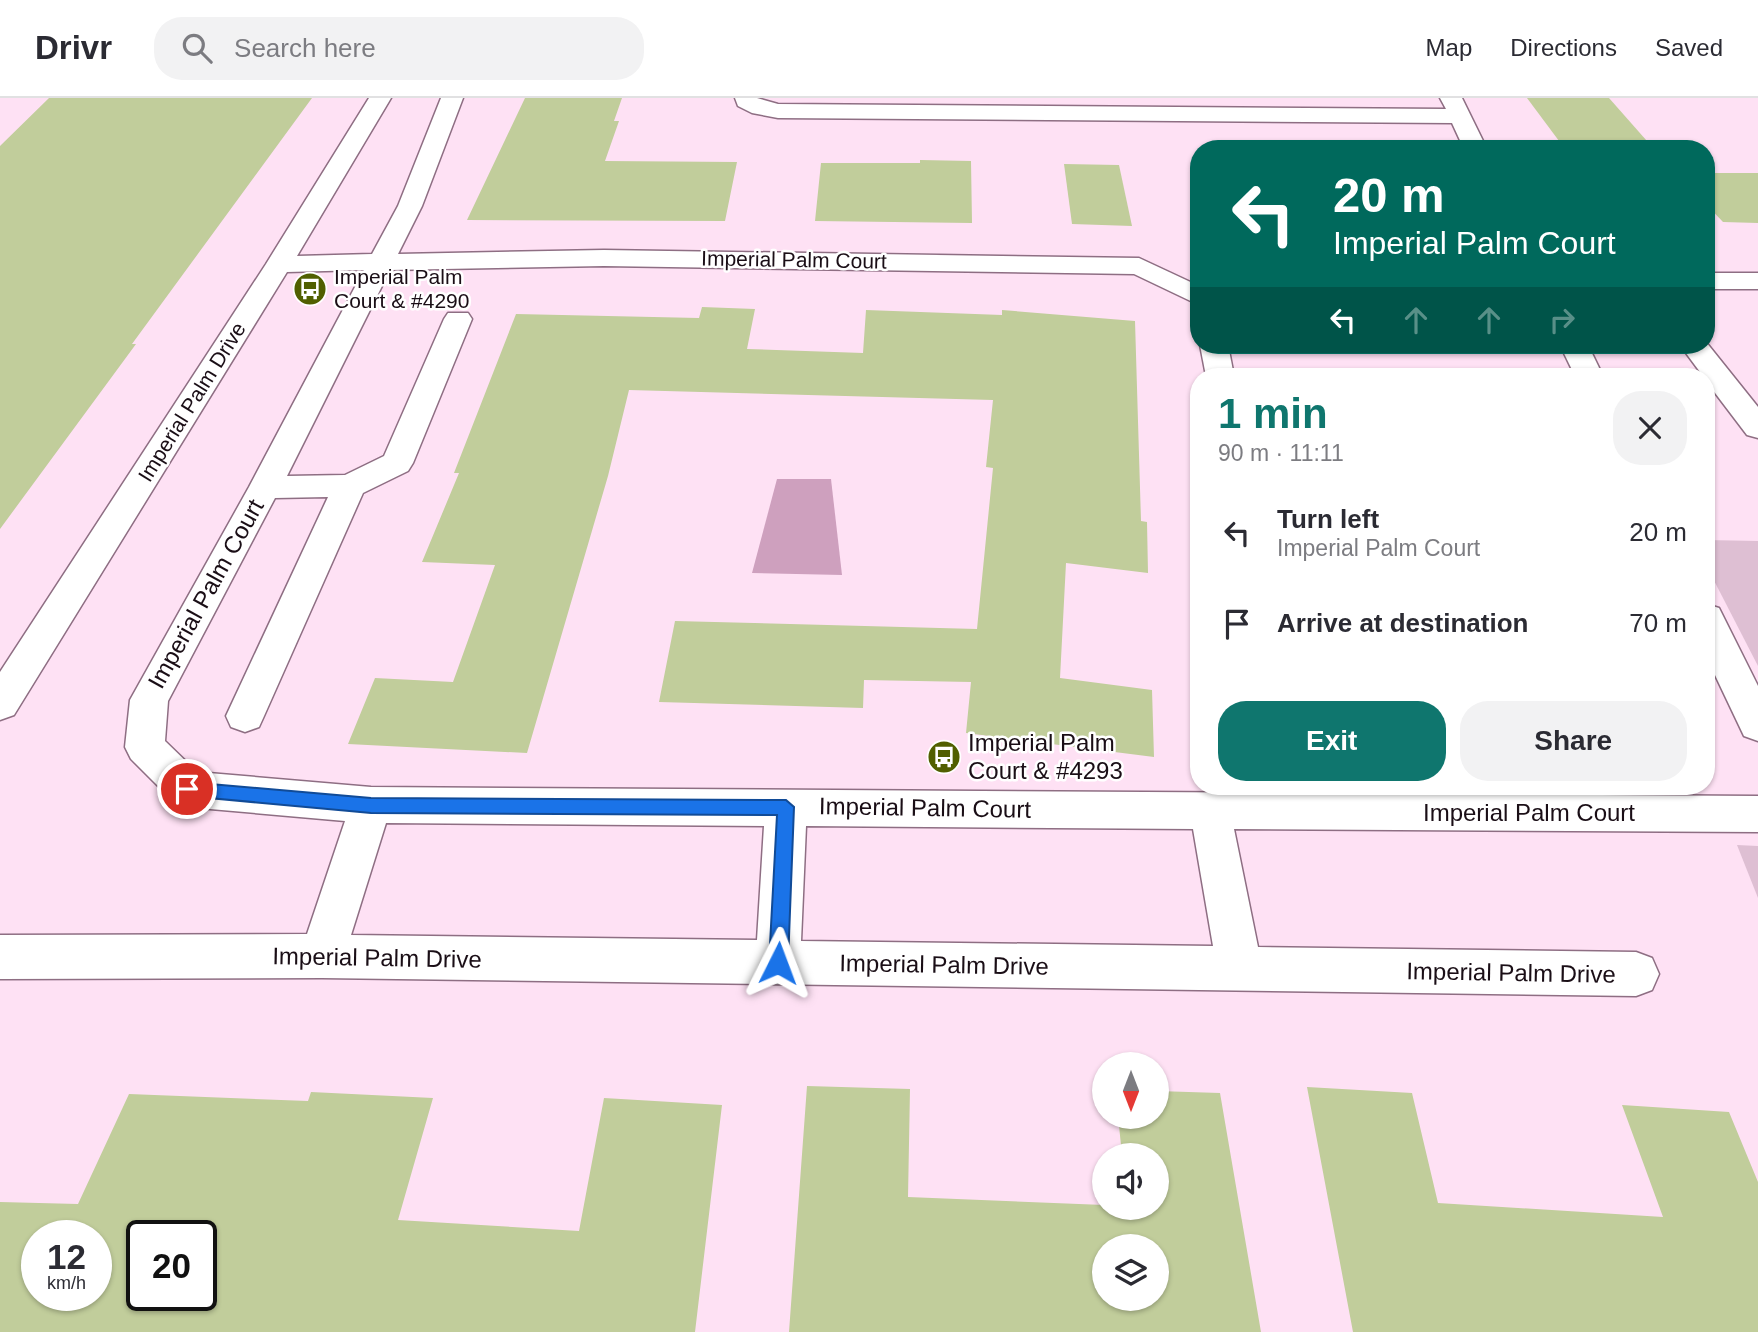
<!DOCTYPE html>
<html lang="en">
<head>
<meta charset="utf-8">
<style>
  :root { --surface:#fff; --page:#f2f2f3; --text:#2b2b33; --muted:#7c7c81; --line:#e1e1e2; --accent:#0f766e }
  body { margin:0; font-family:Helvetica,sans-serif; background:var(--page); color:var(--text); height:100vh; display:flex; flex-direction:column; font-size:26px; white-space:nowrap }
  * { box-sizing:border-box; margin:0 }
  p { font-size:23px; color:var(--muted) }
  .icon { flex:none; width:38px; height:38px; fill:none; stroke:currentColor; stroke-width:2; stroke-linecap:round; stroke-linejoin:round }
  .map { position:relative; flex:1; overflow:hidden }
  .sheet { position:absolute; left:1190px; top:270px; width:525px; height:427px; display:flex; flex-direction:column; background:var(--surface); border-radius:28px; box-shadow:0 2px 5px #0004 }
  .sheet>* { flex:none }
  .banner { position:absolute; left:1190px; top:42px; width:525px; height:214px; border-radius:28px; box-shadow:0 2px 5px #0004; background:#00695c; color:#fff; overflow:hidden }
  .needle { width:46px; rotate:180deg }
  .buttons { position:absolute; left:1092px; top:954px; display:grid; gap:14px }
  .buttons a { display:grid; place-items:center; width:77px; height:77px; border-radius:50%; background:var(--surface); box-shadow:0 2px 5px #0004; font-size:35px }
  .speed { position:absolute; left:21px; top:1122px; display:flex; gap:14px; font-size:35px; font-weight:700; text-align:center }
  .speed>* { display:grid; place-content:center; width:91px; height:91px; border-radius:50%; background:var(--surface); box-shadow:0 2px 5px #0004; line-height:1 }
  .speed small { font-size:18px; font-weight:400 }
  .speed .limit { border:4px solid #111; border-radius:10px; background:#fff; color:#111 }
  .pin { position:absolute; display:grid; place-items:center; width:60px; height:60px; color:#fff; margin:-30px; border:4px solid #fff; border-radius:50%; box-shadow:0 2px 7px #0007 }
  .me { position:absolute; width:77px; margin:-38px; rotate:3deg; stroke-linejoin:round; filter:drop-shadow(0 0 5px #0008) }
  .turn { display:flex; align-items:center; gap:24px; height:147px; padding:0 28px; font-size:32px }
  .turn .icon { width:91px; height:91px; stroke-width:2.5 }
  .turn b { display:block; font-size:49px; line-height:60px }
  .lanes { display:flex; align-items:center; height:66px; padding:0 28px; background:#0003; justify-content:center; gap:35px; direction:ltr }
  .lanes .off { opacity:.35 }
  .round { display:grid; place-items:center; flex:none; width:74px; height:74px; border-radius:28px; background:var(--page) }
  .overview { display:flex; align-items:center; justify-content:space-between; height:119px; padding:0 28px }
  h1 { font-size:42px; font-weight:700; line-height:52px; color:var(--accent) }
  .action { display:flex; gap:14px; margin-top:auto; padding:14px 28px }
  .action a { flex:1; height:80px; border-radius:28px; background:var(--accent); color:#fff; font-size:28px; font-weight:700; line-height:80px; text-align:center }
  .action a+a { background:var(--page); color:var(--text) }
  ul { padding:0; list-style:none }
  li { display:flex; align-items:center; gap:21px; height:91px; padding:0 28px }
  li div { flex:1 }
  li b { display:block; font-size:26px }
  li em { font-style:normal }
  header { display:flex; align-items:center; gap:42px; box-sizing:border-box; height:98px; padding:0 35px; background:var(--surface); border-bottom:2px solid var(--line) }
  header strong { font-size:33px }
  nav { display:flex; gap:38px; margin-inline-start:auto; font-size:24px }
  .search { width:490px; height:63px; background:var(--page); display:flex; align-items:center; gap:18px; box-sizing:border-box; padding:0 24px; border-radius:28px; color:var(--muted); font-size:26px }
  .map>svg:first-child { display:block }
</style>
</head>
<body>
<header>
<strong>Drivr</strong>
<div class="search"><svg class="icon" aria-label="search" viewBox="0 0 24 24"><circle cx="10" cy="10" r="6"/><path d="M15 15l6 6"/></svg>Search here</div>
<nav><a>Map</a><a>Directions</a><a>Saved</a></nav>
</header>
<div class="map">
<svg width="1758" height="1234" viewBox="0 0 1758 1234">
  <rect width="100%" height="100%" fill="#fee1f4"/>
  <g fill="#debfd3">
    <path d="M 1706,442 L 1758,443 L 1758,568 L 1706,467 Z"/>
    <path d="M 1737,747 L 1758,748 L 1758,800 Z"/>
  </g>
  <path fill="#cea0be" d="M 777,381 L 831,381 L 842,477 L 752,475 Z"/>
  <g fill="#c1cd9b" fill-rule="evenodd">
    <path d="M 49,0 L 312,0 L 132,246 L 136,246 L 0,431 L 0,48 Z"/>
    <path d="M 525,0 L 622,0 L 614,23 L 619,23 L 605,63 L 737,64 L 725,123 L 467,122 Z"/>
    <path d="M 1527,0 L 1609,0 L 1654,51 L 1565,51 Z"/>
    <path d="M 920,62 L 971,63 L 972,125 L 815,123 L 821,65 L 920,65 Z"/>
    <path d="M 1064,66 L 1119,67 L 1132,128 L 1072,126 Z"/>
    <path d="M 1706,75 L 1758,75 L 1758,125 L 1723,124 L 1706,106 Z"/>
    <path d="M 702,209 L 755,211 L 747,251 L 863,255 L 866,212 L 1002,217 L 1002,212 L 1135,223 L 1141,423 L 1147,424 L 1148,475 L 1066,465 L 1060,580 L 1152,592 L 1154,659 L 966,635 L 971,584 L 864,582 L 863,610 L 659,604 L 675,523 L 977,531 L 993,370 L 986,369 L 993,302 L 629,292 L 608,378 L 527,655 L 348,646 L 375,580 L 453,584 L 495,467 L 422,464 L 459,375 L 454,375 L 516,216 L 699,220 Z"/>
    <path d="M 807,988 L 910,991 L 908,1099 L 1104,1107 L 1104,1110 L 1157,1110 L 1157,1057 L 1122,1057 L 1118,1018 L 1157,1018 L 1157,993 L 1220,995 L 1261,1234 L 789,1234 ZM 1104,1148 L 1157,1148 L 1157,1200 L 1104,1200 Z"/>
    <path d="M 1307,989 L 1412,995 L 1438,1105 L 1663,1119 L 1622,1007 L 1729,1014 L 1758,1084 L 1758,1234 L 1353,1234 Z"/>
    <path d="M 311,994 L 433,1000 L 398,1122 L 579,1133 L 604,1000 L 722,1007 L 695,1234 L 0,1234 L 0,1104 L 78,1106 L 129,996 L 308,1003 ZM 37,1138 L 96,1138 L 96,1197 L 37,1197 ZM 142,1138 L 201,1138 L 201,1197 L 142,1197 Z"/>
  </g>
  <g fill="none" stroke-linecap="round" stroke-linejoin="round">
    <defs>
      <g id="minor">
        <path d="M 369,0 L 391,0 L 297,158 L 372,156 L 398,108 L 441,0 L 463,0 L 422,108 L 398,156 L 604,152 L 1139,160 L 1199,188 L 1199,207 L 1134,176 L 604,168 L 390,172 L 287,378 L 345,377 L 384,358 L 444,221 L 448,215 L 468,215 L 472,221 L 413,365 L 408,373 L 363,395 L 264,618 L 259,629 L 245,634 L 231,629 L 226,618 L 328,399 L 275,400 L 168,603 L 165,643 L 197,674 L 371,689 L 1758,698 L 1758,734 L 1234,731 L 1258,849 L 1636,854 L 1652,860 L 1659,876 L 1652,892 L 1636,898 L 322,880 L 0,881 L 0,837 L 307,836 L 345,723 L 187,709 L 173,703 L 131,661 L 125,649 L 130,602 L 249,389 L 364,172 L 287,174 L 14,617 L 0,622 L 0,574 L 266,166 ZM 386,725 L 764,728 L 757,842 L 351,837 ZM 806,728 L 1193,731 L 1213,848 L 801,843 Z"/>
        <path d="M 735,0 L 757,0 L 778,6 L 1446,11 L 1440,0 L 1462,0 L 1487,51 L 1464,51 L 1452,25 L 778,20 L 752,15 L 738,8 Z"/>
        <rect x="1706" y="175" width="52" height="16"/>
        <path d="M 1706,244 L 1758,309 L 1758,340 L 1747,337 L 1706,283 L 1706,278 L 1703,278 L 1680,247 L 1706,247 Z"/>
        <path d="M 1200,247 L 1228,247 L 1234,278 L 1206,278 Z"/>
        <path d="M 1560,247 L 1588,247 L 1603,278 L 1575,278 Z"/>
        <path d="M 1706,506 L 1719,510 L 1758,588 L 1758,643 L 1744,638 L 1706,558 Z"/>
      </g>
    </defs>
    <use href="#minor" stroke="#8e6e83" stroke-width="3"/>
    <use href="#minor" fill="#fff" fill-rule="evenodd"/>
  </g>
  <path fill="#1a73e8" stroke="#114b97" stroke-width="2" d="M 187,684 L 371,700 L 786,702 L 794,709 L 788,865 L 785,871 L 778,874 L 772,871 L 769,865 L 777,717 L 371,715 L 187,698 L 178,691 Z"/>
  <defs>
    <symbol id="bus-disc" viewBox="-11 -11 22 22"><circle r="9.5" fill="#515f00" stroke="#fff"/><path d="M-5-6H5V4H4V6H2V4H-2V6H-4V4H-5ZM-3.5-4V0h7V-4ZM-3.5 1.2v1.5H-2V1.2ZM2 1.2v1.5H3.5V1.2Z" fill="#fff"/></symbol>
  </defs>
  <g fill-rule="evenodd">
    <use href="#bus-disc" x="291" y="172" width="38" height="38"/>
    <use href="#bus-disc" x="925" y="640" width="38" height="38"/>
  </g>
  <g text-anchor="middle" stroke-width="5" stroke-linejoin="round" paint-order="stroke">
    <g font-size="21" fill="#1a0e16" stroke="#fff">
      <text transform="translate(794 162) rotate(1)" y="7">Imperial Palm Court</text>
      <text transform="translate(192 304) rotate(-58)" y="7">Imperial Palm Drive</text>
    </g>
    <g font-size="21" fill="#1a0e16" stroke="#fff" text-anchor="start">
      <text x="334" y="186">Imperial Palm<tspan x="334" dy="24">Court &amp; #4290</tspan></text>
    </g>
    <g font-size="24" fill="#1a0e16" stroke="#fff">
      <text transform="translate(206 496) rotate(-61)" y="8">Imperial Palm Court</text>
      <text transform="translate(925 710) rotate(1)" y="8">Imperial Palm Court</text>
      <text x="1529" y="723">Imperial Palm Court</text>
      <text transform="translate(377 860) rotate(1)" y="8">Imperial Palm Drive</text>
      <text transform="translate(944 867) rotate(1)" y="8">Imperial Palm Drive</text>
      <text transform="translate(1511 875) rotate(1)" y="8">Imperial Palm Drive</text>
    </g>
    <g font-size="24" fill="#1a0e16" stroke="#fff" text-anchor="start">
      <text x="968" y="653">Imperial Palm<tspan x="968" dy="28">Court &amp; #4293</tspan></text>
    </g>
  </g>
</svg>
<div class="buttons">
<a><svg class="needle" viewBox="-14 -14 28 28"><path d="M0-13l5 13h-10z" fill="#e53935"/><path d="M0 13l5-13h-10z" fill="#7c7c81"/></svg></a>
<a><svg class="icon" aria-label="sound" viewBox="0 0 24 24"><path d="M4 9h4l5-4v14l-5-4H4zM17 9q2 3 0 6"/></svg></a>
<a><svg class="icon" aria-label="layers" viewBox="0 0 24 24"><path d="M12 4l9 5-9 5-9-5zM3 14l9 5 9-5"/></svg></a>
</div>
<div class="speed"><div>12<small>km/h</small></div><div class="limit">20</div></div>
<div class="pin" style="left:187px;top:691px;background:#d93025"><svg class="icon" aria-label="arrive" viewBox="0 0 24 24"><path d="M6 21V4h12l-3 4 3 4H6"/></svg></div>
<svg class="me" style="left:778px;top:865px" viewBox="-20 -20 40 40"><path d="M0-17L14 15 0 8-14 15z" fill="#1a73e8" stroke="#fff" stroke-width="4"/></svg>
<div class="banner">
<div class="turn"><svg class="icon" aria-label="left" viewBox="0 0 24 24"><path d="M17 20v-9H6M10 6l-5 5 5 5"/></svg><div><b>20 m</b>Imperial Palm Court</div></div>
<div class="lanes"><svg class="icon" aria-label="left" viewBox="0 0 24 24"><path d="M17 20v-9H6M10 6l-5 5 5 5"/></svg><svg class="icon off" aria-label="ahead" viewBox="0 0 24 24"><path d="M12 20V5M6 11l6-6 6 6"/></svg><svg class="icon off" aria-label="ahead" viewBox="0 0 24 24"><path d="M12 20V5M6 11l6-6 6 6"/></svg><svg class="icon off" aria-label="right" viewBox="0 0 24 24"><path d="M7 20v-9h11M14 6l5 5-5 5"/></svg></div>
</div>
<section class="sheet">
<div class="overview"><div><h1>1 min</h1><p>90 m · 11:11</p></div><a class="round"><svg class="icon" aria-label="close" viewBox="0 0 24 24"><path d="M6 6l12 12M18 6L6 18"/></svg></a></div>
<ul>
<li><svg class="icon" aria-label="left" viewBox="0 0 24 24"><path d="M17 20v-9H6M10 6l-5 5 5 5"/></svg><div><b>Turn left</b><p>Imperial Palm Court</p></div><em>20 m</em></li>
<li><svg class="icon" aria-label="arrive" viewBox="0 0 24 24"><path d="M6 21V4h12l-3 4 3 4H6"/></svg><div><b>Arrive at destination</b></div><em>70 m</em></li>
</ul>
<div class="action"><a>Exit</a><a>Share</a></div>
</section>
</div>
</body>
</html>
